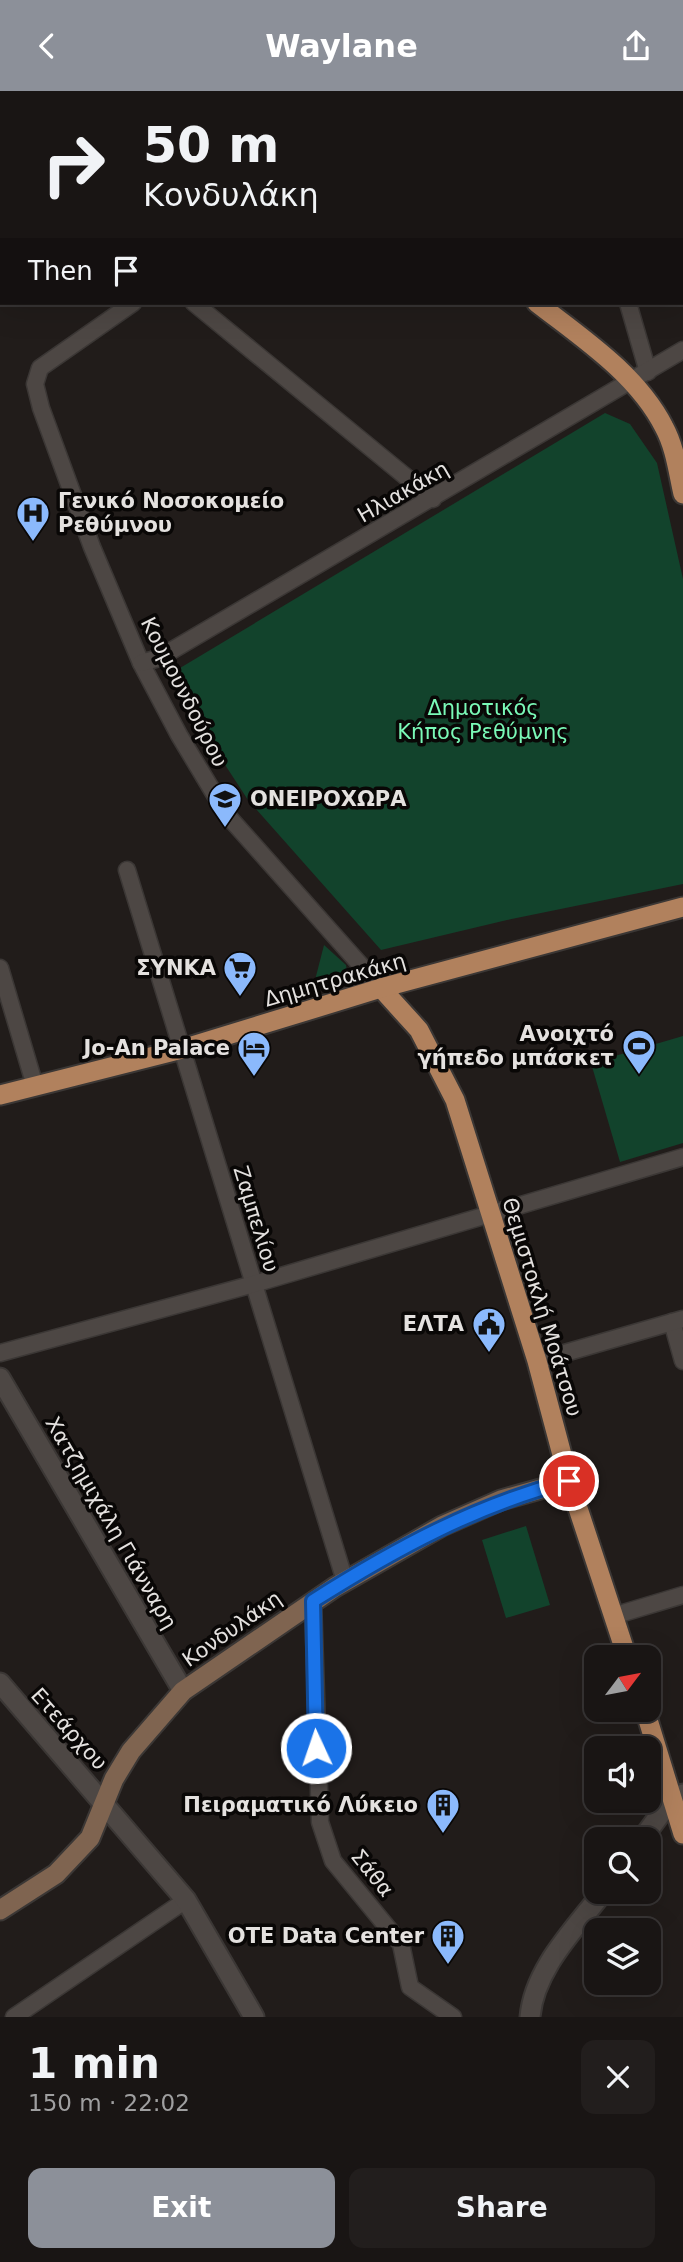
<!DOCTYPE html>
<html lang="en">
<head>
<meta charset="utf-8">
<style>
  :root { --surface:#191514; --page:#221e1d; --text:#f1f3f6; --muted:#9f9fa0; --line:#373434; --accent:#8c9099 }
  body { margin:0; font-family:"DejaVu Sans",sans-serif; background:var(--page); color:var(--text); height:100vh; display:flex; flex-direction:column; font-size:26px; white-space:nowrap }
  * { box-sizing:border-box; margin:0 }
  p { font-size:23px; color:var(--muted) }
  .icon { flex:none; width:38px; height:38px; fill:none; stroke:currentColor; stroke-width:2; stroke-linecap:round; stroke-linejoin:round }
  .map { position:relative; height:1926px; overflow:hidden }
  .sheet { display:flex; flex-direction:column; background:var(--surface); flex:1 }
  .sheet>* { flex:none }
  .banner { position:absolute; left:0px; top:0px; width:684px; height:214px; box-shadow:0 7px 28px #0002,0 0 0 2px var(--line); background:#191514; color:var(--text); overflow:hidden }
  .needle { width:46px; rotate:58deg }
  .controls { position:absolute; left:584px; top:1554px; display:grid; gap:14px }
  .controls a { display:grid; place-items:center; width:77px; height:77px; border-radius:14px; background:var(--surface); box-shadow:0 7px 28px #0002,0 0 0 2px var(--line); font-size:35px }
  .pin { position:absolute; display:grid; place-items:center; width:60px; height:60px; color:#fff; margin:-30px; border:4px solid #fff; border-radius:50%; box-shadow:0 2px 7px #0007 }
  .me { position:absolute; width:77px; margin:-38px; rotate:357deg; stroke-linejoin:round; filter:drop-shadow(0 0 5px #0008) }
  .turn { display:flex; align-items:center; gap:24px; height:147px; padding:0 28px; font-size:32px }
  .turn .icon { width:91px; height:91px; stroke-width:2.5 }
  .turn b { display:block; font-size:49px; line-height:60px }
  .then { display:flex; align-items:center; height:66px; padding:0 28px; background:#0003; gap:14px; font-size:26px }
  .round { display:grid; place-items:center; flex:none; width:74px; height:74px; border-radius:14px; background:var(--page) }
  .headline { display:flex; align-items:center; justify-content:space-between; height:119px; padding:0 28px }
  h1 { font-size:42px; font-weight:600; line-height:52px }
  .primary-button { display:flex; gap:14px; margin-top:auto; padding:14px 28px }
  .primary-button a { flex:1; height:80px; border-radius:14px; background:var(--accent); color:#fff; font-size:28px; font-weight:600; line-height:80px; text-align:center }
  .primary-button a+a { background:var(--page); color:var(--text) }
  header { display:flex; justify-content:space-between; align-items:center; height:91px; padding:0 28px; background:var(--accent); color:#fff; font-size:32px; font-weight:600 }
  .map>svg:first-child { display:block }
</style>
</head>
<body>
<header><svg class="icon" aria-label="back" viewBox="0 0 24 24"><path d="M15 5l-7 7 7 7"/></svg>Waylane<svg class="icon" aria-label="share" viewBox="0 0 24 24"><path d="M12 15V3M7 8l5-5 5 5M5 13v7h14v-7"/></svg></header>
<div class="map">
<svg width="683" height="1926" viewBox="0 0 683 1926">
  <rect width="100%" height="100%" fill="#211c1a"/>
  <g fill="#12432c">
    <path d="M 605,322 L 630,333 L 657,372 L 683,488 L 683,793 L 507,829 L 381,859 L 248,709 L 199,634 L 180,577 Z"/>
    <path d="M 324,854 L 346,874 L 348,887 L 313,897 Z"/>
    <path d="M 683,945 L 683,1052 L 620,1071 L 591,972 Z"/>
    <path d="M 526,1435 L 550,1514 L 506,1527 L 482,1449 Z"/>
  </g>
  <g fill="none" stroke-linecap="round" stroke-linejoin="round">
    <defs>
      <g id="minor">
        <path d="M 567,0 L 567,2"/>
        <path d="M 682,3 L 683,4"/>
        <path d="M 682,26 L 683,26"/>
        <path d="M 133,212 L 40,277 L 35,293 L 41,317 L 92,456 L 141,572 L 179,644 L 227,724 L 381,897"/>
        <path d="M 194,212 L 433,408"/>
        <path d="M 628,212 L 648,281"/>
        <path d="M 141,572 L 159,567 L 683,259"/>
        <path d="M 127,779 L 345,1490"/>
        <path d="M 0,877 L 35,995"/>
        <path d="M 672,1231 L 683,1270"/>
        <path d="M 0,1262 L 254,1193 L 683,1066"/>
        <path d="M 537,1270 L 683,1228"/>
        <path d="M 313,1510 L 320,1731 L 333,1770 L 401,1853 L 410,1896 L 453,1926"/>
        <path d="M 613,1525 L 683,1504"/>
        <path d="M 14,1926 L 186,1809"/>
      </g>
      <g id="tertiary">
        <path d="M 68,2 L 69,0"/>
        <path d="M 0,96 L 2,94"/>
        <path d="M 0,1287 L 183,1600"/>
        <path d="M 0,1592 L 186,1809 L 254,1926"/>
        <path d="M 642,1748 L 673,1706 L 683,1703"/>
        <path d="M 530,1926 C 534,1878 575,1838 603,1801"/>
      </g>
      <path id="secondary" d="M 0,1819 L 56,1783 L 90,1747 L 114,1688 L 131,1660 L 183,1600 L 335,1496 L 442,1435 L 501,1409 L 569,1390"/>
      <g id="primary">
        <path d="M 268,0 L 270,2"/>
        <path d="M 537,212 C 582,247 637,283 664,336 C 675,356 678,381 683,403"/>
        <path d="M 381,897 L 419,939 L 455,1009 L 537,1270 L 569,1390 L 627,1566"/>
        <path d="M 0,1004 L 182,958 L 381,897 L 683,816"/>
        <path d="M 645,1619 L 683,1743"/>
      </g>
    </defs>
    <use href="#minor" stroke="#3b3735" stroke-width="19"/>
    <use href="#tertiary" stroke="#3b3735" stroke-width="23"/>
    <use href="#secondary" stroke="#3b3735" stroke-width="23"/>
    <use href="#primary" stroke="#3b3735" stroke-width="23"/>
    <use href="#minor" stroke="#4d4744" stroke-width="16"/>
    <use href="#tertiary" stroke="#4d4744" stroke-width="19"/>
    <use href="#secondary" stroke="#7f6450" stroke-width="19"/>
    <use href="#primary" stroke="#b1815d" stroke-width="19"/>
  </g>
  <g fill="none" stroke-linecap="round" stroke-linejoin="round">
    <defs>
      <path id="route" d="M 316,1657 L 313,1510 C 395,1458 476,1414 569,1390"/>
    </defs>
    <use href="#route" stroke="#114b97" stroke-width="18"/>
    <use href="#route" stroke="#1a73e8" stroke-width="12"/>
  </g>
  <defs>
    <symbol id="hospital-pin" viewBox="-11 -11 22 30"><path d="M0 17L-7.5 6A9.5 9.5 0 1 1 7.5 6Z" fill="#8bb9fc" stroke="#090706"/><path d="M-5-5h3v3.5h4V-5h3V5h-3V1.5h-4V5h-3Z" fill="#111"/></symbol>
    <symbol id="school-pin" viewBox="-11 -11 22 30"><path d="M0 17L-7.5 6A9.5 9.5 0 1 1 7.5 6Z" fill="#8bb9fc" stroke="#090706"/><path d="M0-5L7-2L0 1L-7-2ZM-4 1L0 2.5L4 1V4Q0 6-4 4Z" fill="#111"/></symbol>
    <symbol id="supermarket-pin" viewBox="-11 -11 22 30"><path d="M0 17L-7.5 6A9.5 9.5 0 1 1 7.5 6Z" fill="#8bb9fc" stroke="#090706"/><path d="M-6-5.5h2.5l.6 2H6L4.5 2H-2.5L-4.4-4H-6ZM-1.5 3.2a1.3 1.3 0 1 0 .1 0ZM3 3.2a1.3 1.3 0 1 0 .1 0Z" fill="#111"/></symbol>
    <symbol id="stadium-pin" viewBox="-11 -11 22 30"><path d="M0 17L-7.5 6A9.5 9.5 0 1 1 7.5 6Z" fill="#8bb9fc" stroke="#090706"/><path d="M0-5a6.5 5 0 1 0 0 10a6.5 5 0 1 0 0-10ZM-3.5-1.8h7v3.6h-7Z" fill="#111"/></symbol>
    <symbol id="hotel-pin" viewBox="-11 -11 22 30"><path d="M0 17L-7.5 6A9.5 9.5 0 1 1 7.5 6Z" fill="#8bb9fc" stroke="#090706"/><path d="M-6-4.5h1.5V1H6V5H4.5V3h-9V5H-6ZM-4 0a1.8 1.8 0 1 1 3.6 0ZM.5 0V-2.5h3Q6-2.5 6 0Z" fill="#111"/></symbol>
    <symbol id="civic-pin" viewBox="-11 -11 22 30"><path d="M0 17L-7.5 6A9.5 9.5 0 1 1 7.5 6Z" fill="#8bb9fc" stroke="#090706"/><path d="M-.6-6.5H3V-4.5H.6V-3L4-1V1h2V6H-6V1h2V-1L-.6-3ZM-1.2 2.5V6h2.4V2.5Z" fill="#111"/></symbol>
    <symbol id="building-pin" viewBox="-11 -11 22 30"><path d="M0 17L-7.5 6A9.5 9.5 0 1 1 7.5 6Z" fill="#8bb9fc" stroke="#090706"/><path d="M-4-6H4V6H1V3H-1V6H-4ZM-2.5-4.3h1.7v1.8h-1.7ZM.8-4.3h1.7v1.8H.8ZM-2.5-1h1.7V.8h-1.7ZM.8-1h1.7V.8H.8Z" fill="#111"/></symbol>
  </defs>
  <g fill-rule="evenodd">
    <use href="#hospital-pin" x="14" y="403" width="38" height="52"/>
    <use href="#school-pin" x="206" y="689" width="38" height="52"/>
    <use href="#supermarket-pin" x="221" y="858" width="38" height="52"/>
    <use href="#stadium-pin" x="620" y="936" width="38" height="52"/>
    <use href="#hotel-pin" x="235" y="938" width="38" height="52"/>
    <use href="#civic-pin" x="470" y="1214" width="38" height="52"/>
    <use href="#building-pin" x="424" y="1695" width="38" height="52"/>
    <use href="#building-pin" x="429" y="1826" width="38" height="52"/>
  </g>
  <g text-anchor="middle" stroke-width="7" stroke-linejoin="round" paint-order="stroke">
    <g font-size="21" fill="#e4e1df" stroke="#090706">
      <text transform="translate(403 401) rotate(-30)" y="7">Ηλιακάκη</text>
      <text transform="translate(184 601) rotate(63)" y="7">Κουμουνδούρου</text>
      <text transform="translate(335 889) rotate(-16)" y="7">Δημητρακάκη</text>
      <text transform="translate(256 1128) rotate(73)" y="7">Ζαμπελίου</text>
      <text transform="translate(542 1216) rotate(73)" y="7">Θεμιστοκλή Μοάτσου</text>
      <text transform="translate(111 1432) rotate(60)" y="7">Χατζημιχάλη Γιάνναρη</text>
      <text transform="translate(232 1538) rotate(-35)" y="7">Κονδυλάκη</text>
      <text transform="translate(69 1638) rotate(48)" y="7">Ετεάρχου</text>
      <text transform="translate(372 1782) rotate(51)" y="7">Σάθα</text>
    </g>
    <g font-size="21" font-weight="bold" fill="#e4e1df" stroke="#090706" text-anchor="end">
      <text x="58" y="417" text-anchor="start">Γενικό Νοσοκομείο<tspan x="58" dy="24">Ρεθύμνου</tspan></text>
      <text x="250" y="715" text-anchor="start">ΟΝΕΙΡΟΧΩΡΑ</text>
      <text x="216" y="884">ΣΥΝΚΑ</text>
      <text x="614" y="950">Ανοιχτό<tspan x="614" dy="24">γήπεδο μπάσκετ</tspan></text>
      <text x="230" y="964">Jo-An Palace</text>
      <text x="464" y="1240">ΕΛΤΑ</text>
      <text x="418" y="1721">Πειραματικό Λύκειο</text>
      <text x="424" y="1852">OTE Data Center</text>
    </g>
    <g font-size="21" fill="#7af9b7" stroke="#090706">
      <text x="483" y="624">Δημοτικός<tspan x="483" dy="24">Κήπος Ρεθύμνης</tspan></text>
    </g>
  </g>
</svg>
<div class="controls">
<a><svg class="needle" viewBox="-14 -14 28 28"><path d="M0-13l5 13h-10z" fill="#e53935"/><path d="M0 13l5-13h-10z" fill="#9f9fa0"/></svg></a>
<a><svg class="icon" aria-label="sound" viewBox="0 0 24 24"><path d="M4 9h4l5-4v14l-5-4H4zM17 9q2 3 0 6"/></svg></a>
<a><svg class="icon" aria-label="search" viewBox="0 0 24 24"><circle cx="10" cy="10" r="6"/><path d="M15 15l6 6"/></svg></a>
<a><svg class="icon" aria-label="layers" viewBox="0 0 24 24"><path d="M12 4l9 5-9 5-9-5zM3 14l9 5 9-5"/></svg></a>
</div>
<div class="pin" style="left:569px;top:1390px;background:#d93025"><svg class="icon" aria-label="arrive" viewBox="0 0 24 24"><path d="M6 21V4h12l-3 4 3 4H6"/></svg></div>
<svg class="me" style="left:316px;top:1657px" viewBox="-20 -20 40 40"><circle r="17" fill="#1a73e8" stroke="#fff" stroke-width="3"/><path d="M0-11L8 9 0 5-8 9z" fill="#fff"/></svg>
<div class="banner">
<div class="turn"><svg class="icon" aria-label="right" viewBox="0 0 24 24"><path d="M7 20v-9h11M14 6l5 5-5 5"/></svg><div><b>50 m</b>Κονδυλάκη</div></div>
<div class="then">Then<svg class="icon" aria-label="arrive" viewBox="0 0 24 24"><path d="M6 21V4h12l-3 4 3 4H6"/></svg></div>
</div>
</div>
<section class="sheet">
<div class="headline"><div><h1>1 min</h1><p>150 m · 22:02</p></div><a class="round"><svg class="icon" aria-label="close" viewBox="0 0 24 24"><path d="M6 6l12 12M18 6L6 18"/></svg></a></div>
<div class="primary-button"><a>Exit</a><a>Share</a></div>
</section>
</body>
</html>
